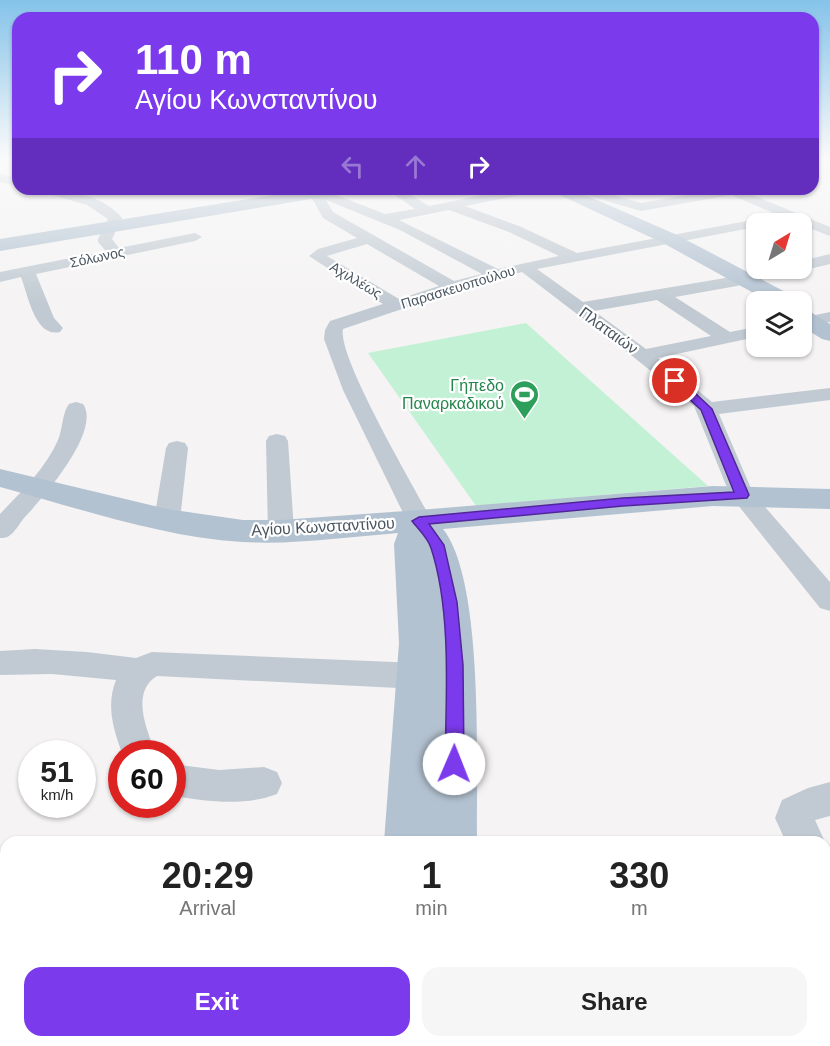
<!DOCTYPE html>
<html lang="en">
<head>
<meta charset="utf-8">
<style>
  :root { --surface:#fff; --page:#f6f6f6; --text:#222; --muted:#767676; --accent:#7c3aed }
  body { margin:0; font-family:Arial,sans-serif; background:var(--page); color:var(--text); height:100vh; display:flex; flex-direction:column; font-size:22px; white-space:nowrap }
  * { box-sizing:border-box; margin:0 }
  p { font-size:20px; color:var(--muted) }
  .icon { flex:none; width:33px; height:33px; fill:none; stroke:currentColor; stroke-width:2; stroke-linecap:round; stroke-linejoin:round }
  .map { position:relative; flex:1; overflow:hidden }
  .sheet { position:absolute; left:0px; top:836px; width:831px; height:212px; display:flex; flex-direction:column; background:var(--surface); border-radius:18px 18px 0 0; box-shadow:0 2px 4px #0004 }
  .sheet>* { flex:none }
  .banner { position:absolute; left:12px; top:12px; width:807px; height:183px; border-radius:18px; box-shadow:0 2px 4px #0004; background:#7c3aed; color:#fff; overflow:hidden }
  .needle { width:39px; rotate:38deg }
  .fabs { position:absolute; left:746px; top:213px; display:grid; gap:12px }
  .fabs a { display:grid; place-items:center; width:66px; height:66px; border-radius:12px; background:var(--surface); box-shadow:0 2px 4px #0004; font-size:30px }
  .speed { position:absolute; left:18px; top:740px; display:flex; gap:12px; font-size:30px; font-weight:700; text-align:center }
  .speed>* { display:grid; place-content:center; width:78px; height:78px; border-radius:50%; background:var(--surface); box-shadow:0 2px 4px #0004; line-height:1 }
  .speed small { font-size:15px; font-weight:400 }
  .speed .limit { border:9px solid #d22; background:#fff; color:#111 }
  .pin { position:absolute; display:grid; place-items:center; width:51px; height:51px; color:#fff; margin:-26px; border:3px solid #fff; border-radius:50%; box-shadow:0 2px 6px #0007 }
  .me { position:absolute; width:66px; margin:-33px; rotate:1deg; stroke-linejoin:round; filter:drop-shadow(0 0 4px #0008) }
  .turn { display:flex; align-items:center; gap:21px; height:126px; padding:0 24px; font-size:27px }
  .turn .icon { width:78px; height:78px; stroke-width:2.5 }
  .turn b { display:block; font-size:42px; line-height:51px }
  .lanes { display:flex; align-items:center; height:57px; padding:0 24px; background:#0003; justify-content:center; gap:30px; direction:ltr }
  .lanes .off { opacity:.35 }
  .eta { display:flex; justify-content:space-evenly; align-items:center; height:102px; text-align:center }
  .eta b { font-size:36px; font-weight:700; line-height:42px }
  .button { display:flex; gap:12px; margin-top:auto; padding:12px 24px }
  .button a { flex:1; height:69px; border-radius:18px; background:var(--accent); color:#fff; font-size:24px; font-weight:700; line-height:69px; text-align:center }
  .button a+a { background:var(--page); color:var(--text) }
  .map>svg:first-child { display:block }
</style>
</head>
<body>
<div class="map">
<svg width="830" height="1046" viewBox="0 0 830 1046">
  <rect width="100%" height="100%" fill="#f5f3f3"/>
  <path fill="#c3f1d5" d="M 526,323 L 708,486 L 476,506 L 368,353 Z"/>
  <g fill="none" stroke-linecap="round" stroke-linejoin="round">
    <g fill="#c1cad2" fill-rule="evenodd">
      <path d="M 0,174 L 18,178 L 18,186 L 0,182 Z"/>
      <path d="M 40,189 C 68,189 103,195 122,218 L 112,239 L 119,248 L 195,233 L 202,237 L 195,241 L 36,274 L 54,318 L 63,328 L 60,332 C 35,338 28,295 21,277 L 0,282 L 0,272 L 106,251 L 98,242 L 98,239 L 108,219 L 87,205 L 42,192 Z"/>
      <path d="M 307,189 L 321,189 L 385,214 L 415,209 L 386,189 L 401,189 L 429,206 L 513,189 L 538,189 L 532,193 L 465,206 L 519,226 L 577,253 L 778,215 L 731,195 L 641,211 L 589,196 L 587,193 L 589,190 L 593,189 L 641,203 L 721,189 L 738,189 L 830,227 L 830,236 L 791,221 L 756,224 L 756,227 L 537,269 L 583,302 L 737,276 L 769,268 L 801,268 L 801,261 L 830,254 L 830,264 L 801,271 L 797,270 L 737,286 L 675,297 L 730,332 L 756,327 L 756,337 L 658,358 L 712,402 L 830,388 L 830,400 L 719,414 L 753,493 L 830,582 L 830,611 L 820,608 L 730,495 L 694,406 L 636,359 L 522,272 L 458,290 L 343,329 C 337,357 415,488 432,521 L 428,527 L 419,529 L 410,527 L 343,390 L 324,339 L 325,330 L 330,321 L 383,304 L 309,256 L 318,249 L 357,238 L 323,218 ZM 326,200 L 400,230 L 482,274 L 454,281 L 333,212 ZM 449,210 L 509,232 L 559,256 L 498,269 L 399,220 ZM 367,244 L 439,286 L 399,299 L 327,256 ZM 657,300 L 711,336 L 646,349 L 594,311 Z"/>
      <path d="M 830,312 L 830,322 L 801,328 L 801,318 Z"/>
      <path d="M 76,402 L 83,404 C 102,431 42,499 24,518 C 20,523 15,532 9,536 C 6,538 3,538 0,538 L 0,514 C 21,492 46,468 58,440 C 63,428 62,413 69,404 Z"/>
      <path d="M 277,434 L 285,436 L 288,441 L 294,531 L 290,537 L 281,539 L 272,537 L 268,531 L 266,441 L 269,436 Z"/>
      <path d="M 177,441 L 185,443 L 188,448 L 180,520 L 176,526 L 167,528 L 158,526 L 154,520 L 166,448 L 169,443 Z"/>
      <path d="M 35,649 L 87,652 L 136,658 L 152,652 L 418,663 L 429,667 L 434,676 L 429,685 L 418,689 L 157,676 C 130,692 147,731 156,753 L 122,753 C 113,728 106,705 116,680 L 52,674 L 0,675 L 0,651 Z"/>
      <path d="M 172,764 L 219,770 L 264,767 L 277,772 L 282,783 L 277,794 C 243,807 207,801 172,796 Z"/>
      <path d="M 830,782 L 830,816 L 815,820 L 825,842 L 786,842 L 775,818 L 782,800 L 808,788 Z"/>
      <path d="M 825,856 L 830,858 L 830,904 L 825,902 Z"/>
      <path d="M 0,913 L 6,914 L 6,956 L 0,955 Z"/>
    </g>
    <g fill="#b3c2d1" fill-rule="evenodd">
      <path d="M 311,189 L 349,189 L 341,194 L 0,251 L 0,239 Z"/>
      <path d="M 551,189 L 572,189 L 677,235 L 795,297 L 798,302 L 770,302 L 663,243 L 553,192 Z"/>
      <path d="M 801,309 L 809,311 L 830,324 L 830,341 L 822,339 L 801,326 Z"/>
      <path d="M 0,469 L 167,509 L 243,520 L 281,520 L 419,510 L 713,486 L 830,489 L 830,509 L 713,506 L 443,529 C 485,582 476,770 477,842 L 384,842 L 399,643 L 394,544 L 398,533 C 347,537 294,545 242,542 C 161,537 78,508 0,487 Z"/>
      <path d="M 367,1041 L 474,1041 L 474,1046 L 366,1046 Z"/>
    </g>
  </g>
  <linearGradient id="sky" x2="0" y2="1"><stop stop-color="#85c3ea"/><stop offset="0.52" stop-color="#fafafa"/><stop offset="1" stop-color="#fafafa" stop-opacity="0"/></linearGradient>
  <rect width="830" height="304" fill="url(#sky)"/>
  <path fill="#7c3aed" stroke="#51269a" stroke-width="1.5" d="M 672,378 L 679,378 L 712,409 L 749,495 L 747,498 L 623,506 L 429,524 L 444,545 L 457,602 L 463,665 L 464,764 L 461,770 L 454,773 L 448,770 L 445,764 C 446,697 452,612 431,548 C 428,538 418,529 412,521 L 419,517 L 623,498 L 734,492 L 701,410 L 672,383 Z"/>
  <defs>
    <symbol id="stadium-pin" viewBox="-11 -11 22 30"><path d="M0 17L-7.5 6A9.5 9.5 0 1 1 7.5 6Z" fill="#2e9e5b" stroke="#fff"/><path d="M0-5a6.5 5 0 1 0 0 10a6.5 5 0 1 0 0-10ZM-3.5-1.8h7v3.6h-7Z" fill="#fff"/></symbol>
  </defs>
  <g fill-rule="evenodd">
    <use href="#stadium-pin" x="508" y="378" width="33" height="45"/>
  </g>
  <g text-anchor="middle" stroke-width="4.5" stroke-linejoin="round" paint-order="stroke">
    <g font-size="14" fill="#4a5661" stroke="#fff">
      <text transform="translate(97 257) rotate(-12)" y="5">Σόλωνος</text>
      <text transform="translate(356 280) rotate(31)" y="5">Αχιλλέως</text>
      <text transform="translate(458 287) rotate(-17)" y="5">Παρασκευοπούλου</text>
    </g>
    <g font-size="16" fill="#4a5661" stroke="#fff">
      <text transform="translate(609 330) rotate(36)" y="6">Πλαταιών</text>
      <text transform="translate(323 526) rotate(-3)" y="6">Αγίου Κωνσταντίνου</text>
    </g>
    <g font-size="16" fill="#27864d" stroke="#fff" text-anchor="end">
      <text x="504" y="391">Γήπεδο<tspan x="504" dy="18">Παναρκαδικού</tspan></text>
    </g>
  </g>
</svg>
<div class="fabs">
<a><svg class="needle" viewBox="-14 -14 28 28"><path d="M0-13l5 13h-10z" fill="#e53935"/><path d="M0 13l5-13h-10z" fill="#767676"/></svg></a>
<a><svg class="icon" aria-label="layers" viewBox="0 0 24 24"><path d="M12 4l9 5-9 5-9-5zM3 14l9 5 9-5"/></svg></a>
</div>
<div class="speed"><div>51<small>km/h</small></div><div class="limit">60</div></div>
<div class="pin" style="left:675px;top:381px;background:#d93025"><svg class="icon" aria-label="arrive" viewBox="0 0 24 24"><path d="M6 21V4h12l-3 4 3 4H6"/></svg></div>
<svg class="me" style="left:454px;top:764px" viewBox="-20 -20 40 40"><circle r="19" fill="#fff"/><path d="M0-13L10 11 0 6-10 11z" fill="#7c3aed"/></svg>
<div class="banner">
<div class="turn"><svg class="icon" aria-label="right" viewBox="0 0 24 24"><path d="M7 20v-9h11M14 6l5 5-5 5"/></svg><div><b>110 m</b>Αγίου Κωνσταντίνου</div></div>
<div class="lanes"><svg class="icon off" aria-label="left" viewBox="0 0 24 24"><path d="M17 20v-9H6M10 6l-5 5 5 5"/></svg><svg class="icon off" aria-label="ahead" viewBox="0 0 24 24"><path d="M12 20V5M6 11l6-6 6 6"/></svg><svg class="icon" aria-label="right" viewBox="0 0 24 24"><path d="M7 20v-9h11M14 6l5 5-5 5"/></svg></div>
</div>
<section class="sheet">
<div class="eta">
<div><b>20:29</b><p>Arrival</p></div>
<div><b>1</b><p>min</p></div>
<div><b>330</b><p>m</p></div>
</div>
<div class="button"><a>Exit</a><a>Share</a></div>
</section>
</div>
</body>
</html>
